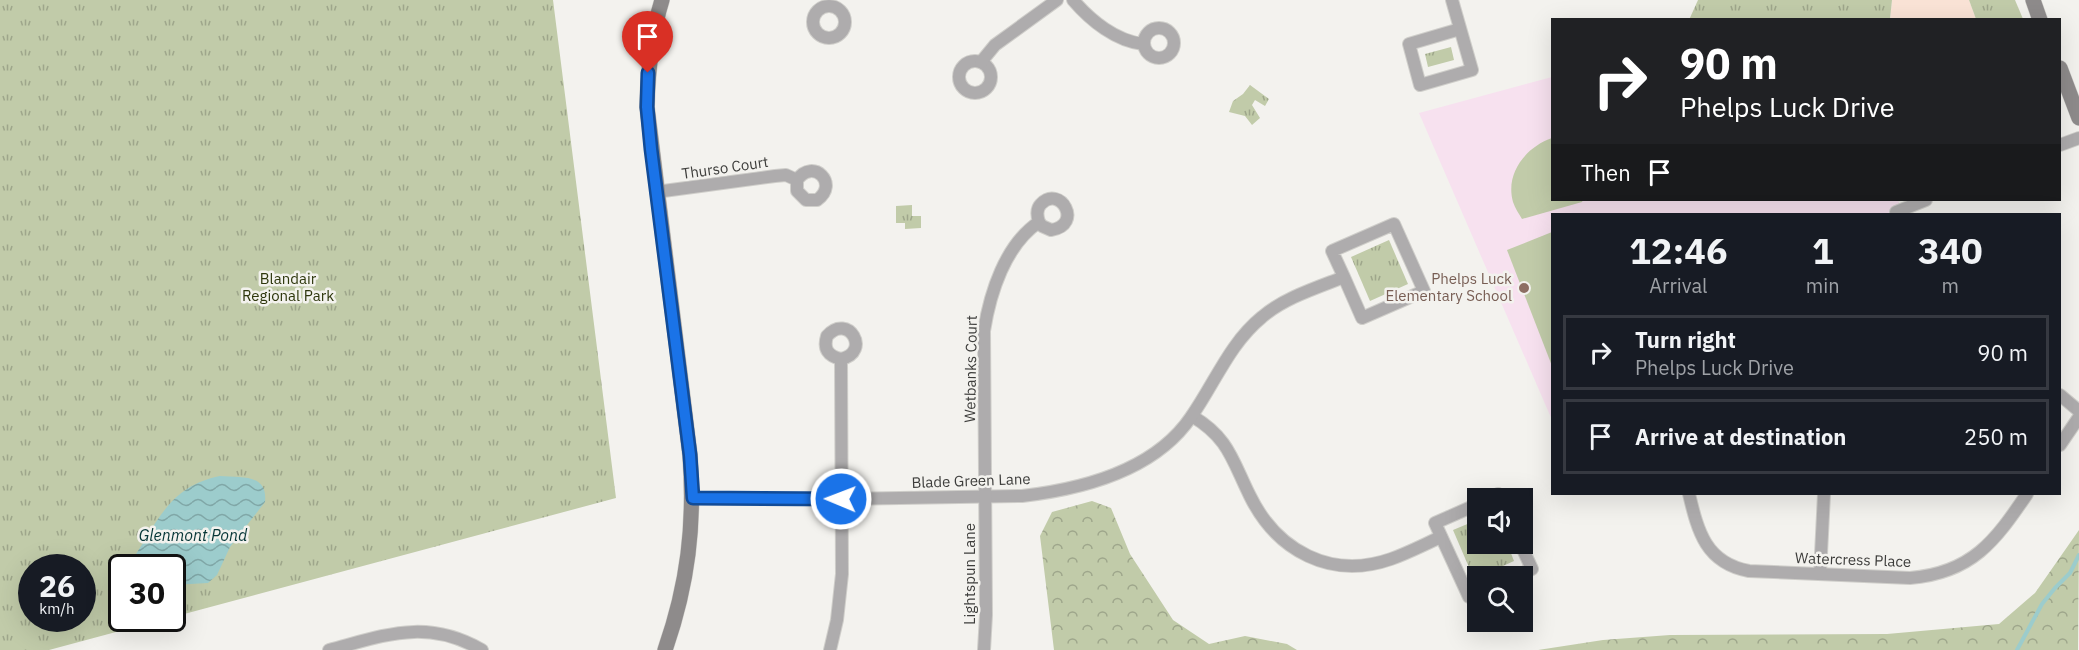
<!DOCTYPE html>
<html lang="en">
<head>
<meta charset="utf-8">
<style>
  :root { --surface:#171b24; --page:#242831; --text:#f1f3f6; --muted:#9ea1a6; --line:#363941 }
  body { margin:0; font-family:"IBM Plex Sans",sans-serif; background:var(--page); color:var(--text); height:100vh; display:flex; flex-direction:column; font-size:22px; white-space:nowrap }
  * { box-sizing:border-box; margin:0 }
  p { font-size:20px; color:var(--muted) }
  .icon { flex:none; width:33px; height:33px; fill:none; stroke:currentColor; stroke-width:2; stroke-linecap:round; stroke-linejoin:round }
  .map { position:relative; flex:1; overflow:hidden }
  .panel { position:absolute; left:1551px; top:213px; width:510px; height:282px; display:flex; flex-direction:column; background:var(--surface); border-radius:0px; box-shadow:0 6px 24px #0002 }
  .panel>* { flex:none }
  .top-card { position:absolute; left:1551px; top:18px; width:510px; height:183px; border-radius:0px; box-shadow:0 6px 24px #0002; background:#202124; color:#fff; overflow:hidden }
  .buttons { position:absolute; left:1467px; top:488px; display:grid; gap:12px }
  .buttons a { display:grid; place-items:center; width:66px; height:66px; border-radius:0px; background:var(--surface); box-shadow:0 6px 24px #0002; font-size:30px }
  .speed { position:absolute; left:18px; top:554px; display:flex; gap:12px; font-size:30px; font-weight:700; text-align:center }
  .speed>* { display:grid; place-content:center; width:78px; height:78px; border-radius:50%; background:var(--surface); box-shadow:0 6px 24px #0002; line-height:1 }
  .speed small { font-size:15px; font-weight:400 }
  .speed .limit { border:3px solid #111; border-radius:9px; background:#fff; color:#111 }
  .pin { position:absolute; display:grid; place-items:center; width:51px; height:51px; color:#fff; margin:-62px -26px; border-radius:50% 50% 50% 0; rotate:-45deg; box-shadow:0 0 6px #0007 }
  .pin .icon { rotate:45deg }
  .me { position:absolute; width:66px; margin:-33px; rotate:271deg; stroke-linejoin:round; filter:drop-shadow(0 0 4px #0008) }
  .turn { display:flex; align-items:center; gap:21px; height:126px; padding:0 30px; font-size:27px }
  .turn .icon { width:78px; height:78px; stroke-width:2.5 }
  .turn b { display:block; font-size:42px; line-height:51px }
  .then { display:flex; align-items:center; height:57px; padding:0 30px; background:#0003; gap:12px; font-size:22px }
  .eta { display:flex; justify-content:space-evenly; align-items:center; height:102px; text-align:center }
  .eta b { font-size:36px; font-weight:700; line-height:42px }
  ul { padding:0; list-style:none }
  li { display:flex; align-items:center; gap:18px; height:75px; margin:0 12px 9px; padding:0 18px; border:3px solid var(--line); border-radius:0px }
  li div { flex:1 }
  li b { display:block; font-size:22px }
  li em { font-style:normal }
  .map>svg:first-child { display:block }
</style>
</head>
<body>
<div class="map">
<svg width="2079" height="650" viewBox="0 0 2079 650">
  <defs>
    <pattern id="grass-tufts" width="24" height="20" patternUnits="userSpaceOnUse" patternTransform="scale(1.5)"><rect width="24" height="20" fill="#c1cba9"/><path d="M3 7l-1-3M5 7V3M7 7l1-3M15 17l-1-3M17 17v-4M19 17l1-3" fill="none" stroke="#9ea68b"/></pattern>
    <pattern id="forest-crowns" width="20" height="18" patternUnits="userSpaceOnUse" patternTransform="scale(1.5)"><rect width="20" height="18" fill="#c1cba9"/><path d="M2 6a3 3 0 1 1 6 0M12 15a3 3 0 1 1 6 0" fill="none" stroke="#9ea68b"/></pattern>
    <pattern id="water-waves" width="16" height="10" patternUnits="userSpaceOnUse" patternTransform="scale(1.5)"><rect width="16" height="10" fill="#9ccccc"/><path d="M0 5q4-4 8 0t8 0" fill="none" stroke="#80a7a7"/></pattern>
  </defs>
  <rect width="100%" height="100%" fill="#f3f2ee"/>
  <path fill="#fae3d6" d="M 1892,0 L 1969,0 L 1976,19 L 1890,20 Z"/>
  <path fill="#f7e1ef" d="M 1552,77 L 1552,200 L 1898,200 L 1904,214 L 1552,214 L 1552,420 L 1419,113 Z"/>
  <g fill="url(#grass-tufts)" fill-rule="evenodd">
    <path d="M 0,0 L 553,0 L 616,498 L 173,617 L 172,567 L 122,567 L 122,618 L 168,618 L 49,650 L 0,650 ZM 32,567 L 82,567 L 82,618 L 32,618 Z"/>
    <path d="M 1698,0 L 1892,0 L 1890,19 L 1689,20 Z"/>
    <path d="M 1969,0 L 2015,0 L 2023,19 L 1976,19 Z"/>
    <path d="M 1451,47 L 1454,60 L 1428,67 L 1425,54 Z"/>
    <path d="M 1250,85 L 1269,99 L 1265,106 L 1255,100 L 1252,105 L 1260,118 L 1252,125 L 1245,116 L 1229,112 L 1233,101 L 1243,94 Z"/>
    <path d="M 912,205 L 912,216 L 921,216 L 921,228 L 905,229 L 905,223 L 896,223 L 896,206 Z"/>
    <path d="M 1389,240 L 1408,284 L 1370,301 L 1351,257 Z"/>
    <path d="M 1477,520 L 1478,543 L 1507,543 L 1514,561 L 1474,579 L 1453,530 Z"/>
  </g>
  <g fill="url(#forest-crowns)">
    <path d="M 1092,501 L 1111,508 L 1130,554 L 1173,620 L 1209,644 L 1245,636 L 1287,644 L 1297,650 L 1054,650 L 1040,536 L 1052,512 Z"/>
    <path d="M 2079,530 L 2078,650 L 1538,650 L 1603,640 L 1670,635 L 1887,634 L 1999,624 L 2035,593 Z"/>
  </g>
  <g fill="#c1cba9">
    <path d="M 1552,138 L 1552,200 L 1583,200 L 1582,202 L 1522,219 C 1519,214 1515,208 1513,202 C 1505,173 1526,147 1552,138 Z"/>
    <path d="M 1552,232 L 1552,366 L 1507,250 Z"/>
  </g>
  <path fill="url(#water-waves)" d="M 220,476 C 241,478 268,473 265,502 L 230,547 L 217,575 L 208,583 L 173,585 L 172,567 L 129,567 C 134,556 140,548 146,538 C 165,506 181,484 220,476 Z"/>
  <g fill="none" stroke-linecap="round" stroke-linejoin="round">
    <path stroke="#9ccccc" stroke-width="4" d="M 2017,650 L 2042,604 L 2055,588 L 2070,573 L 2079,555"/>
    <defs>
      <g id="street">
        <path d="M 1073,0 C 1091,21 1116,41 1143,44"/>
        <path d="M 1452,0 L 1472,70 L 1420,85 L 1409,44 L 1460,29"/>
        <circle cx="829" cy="22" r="16"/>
        <circle cx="1159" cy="43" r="15"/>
        <circle cx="975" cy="77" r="16"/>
        <path d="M 981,62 L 995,45 L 1057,0"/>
        <path d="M 2060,145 L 2079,138"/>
        <path d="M 656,192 L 775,176 L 786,175 L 797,180 C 813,157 840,184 817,200 L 806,200 L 797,191 L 797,180"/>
        <path d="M 1896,212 L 1926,200"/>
        <path d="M 2060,395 L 2079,411"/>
        <path d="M 1192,416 C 1229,438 1232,460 1250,496 C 1277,551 1331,580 1391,559 C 1408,553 1425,544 1441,537"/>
        <path d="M 2060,445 L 2079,417"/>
        <path d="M 1689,494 C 1698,532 1706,563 1749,571 L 1910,578 C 1972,573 1995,541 2027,494"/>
        <path d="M 693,498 L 841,499 L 1022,496 C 1083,489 1155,470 1191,417 C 1215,383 1229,344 1262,317 C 1284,298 1316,288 1344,277 L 1332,251 L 1394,224 L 1424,291 L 1362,318 L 1344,277"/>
        <path d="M 1490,498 L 1498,494 L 1499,498"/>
        <path d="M 1478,504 L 1435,523 L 1469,597 L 1478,593"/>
        <path d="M 1820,574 L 1824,494"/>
        <path d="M 1516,576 L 1532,569 L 1520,543"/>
        <path d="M 329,650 C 386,635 426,618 482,650"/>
        <path d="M 830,650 L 837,620 L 842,574 L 841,359 C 872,352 848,312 827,336 C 823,349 828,356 841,359"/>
        <path d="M 984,650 L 986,615 L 984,331 C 990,293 1005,245 1039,222 C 1037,216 1036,209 1041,204 C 1060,184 1084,225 1051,230 L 1042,226 L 1039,222"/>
      </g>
      <g id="secondary">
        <path d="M 662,0 C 651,35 648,71 647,107 L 690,455 C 695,525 688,584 665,650"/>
        <path d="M 2033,0 L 2040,20"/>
        <path d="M 2060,68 L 2079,118"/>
      </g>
    </defs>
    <use href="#street" stroke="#cfceca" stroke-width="14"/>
    <use href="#secondary" stroke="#cfceca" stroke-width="16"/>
    <use href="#street" stroke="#aeacad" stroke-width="12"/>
    <use href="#secondary" stroke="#8e8b8b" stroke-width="15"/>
  </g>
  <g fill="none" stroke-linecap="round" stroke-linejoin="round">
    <defs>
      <path id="route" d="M 648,73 L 647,107 L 651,149 L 690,455 L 693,498 L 841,499"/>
    </defs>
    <use href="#route" stroke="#114b97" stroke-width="15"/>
    <use href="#route" stroke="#1a73e8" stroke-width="10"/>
  </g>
  <circle fill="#8d6e63" stroke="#f3f2ee" stroke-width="2" cx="1524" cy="288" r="6"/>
  <g text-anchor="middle" stroke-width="5" stroke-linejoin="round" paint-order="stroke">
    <g font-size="15" fill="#3d3d3b" stroke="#f3f2ee">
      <text transform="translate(725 168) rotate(-8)" y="5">Thurso Court</text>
      <text transform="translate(971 369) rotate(-89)" y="5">Wetbanks Court</text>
      <text transform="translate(971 481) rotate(-2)" y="5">Blade Green Lane</text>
      <text transform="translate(1853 560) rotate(2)" y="5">Watercress Place</text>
      <text transform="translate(970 574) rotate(-90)" y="5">Lightspun Lane</text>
    </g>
    <g font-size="15" fill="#2e370d" stroke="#f3f2ee">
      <text x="288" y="284">Blandair<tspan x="288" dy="17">Regional Park</tspan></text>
    </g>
    <g font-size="15" fill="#785e54" stroke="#f3f2ee" text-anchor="end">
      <text x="1512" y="284">Phelps Luck<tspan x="1512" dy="17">Elementary School</tspan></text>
    </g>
    <g font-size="16" font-style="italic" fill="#063637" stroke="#f3f2ee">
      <text x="193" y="541">Glenmont Pond</text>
    </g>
  </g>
</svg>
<div class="buttons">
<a><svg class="icon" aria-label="sound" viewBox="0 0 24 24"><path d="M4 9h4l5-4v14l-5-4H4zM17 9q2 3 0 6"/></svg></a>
<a><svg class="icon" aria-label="search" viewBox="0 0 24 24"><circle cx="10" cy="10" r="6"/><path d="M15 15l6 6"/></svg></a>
</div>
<div class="speed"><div>26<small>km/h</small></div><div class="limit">30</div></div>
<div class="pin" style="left:648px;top:73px;background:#d93025"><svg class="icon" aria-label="arrive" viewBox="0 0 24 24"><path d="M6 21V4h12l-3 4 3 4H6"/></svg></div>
<svg class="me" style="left:841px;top:499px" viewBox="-20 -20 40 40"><circle r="17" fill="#1a73e8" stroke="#fff" stroke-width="3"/><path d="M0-11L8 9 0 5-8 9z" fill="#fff"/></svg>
<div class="top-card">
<div class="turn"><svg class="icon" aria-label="right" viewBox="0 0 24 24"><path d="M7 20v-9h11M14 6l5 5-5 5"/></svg><div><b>90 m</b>Phelps Luck Drive</div></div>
<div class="then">Then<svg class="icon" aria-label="arrive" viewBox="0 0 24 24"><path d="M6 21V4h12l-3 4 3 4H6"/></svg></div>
</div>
<section class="panel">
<div class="eta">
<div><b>12:46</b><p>Arrival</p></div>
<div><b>1</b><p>min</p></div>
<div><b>340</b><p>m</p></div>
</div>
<ul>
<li><svg class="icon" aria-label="right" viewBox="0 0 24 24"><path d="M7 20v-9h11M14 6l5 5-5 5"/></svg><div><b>Turn right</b><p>Phelps Luck Drive</p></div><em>90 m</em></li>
<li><svg class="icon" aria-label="arrive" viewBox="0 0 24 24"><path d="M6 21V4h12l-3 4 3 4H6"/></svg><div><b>Arrive at destination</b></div><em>250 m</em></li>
</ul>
</section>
</div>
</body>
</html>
